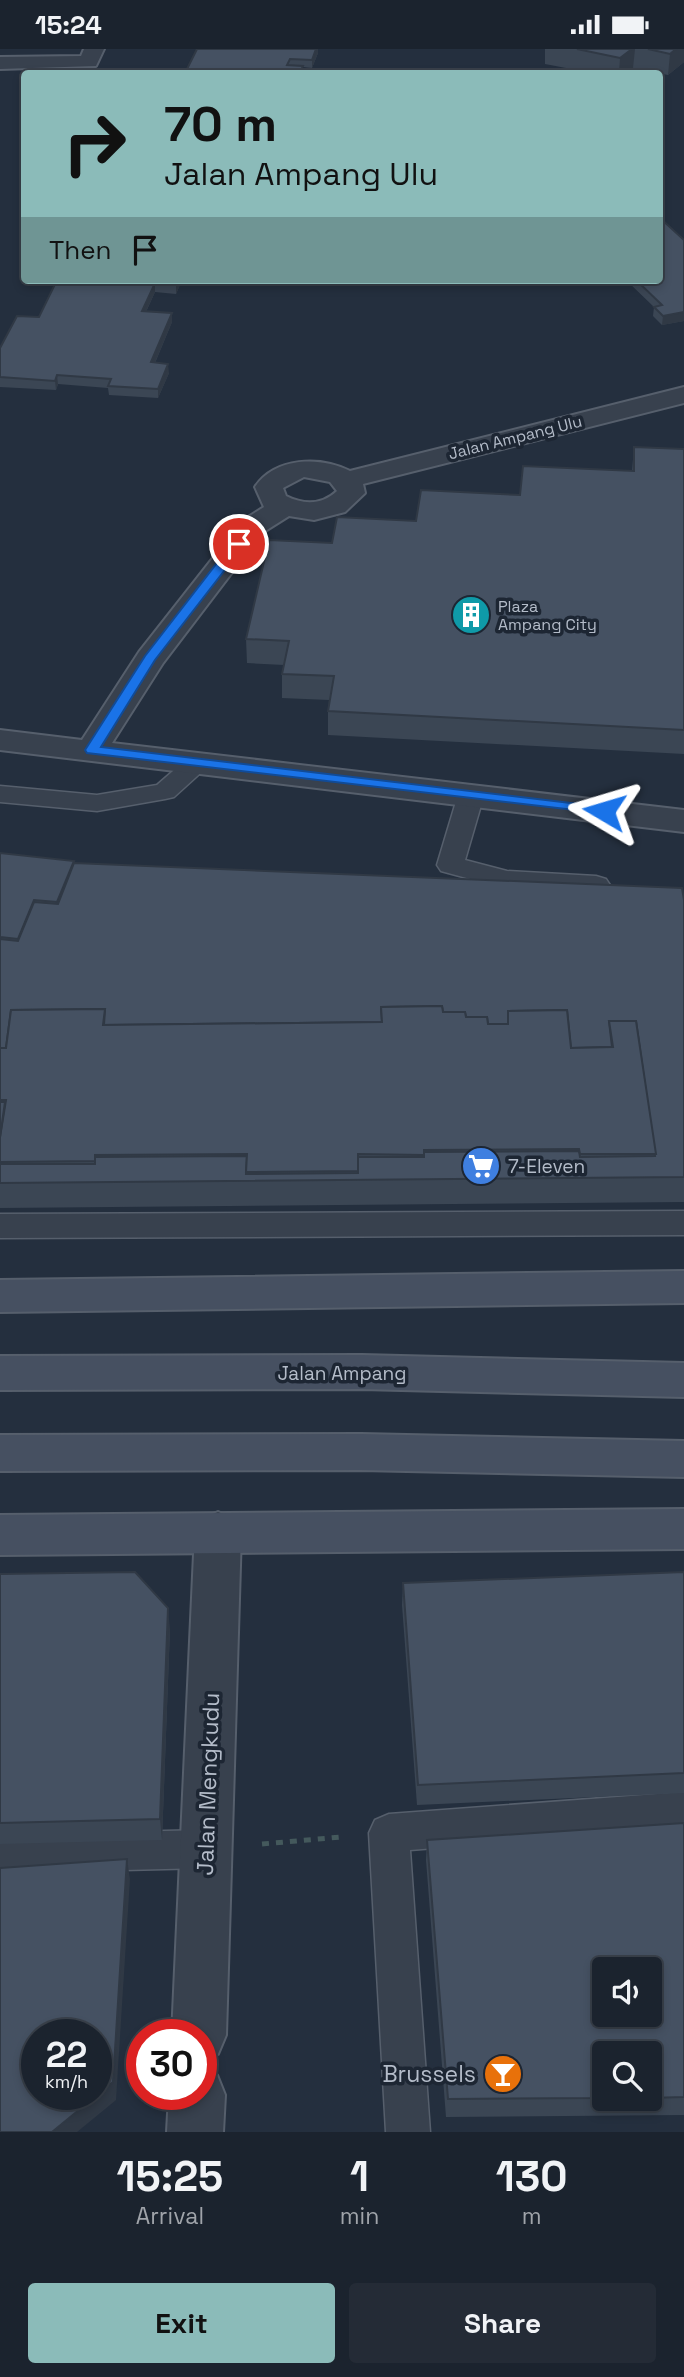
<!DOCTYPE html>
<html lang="en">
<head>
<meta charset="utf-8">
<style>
  :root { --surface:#1b232e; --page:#242b36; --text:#f1f3f6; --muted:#a0a4aa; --line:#39404a; --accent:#8bbbb9 }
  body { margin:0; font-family:"Space Grotesk",sans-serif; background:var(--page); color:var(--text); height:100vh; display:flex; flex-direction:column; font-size:26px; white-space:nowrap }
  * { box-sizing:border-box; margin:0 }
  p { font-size:23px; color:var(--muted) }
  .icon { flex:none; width:38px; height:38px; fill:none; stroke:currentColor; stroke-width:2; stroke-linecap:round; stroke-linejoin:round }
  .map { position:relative; height:2083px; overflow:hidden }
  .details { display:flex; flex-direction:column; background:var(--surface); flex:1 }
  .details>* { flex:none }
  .top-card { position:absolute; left:21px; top:21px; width:642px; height:214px; border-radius:7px; box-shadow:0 4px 10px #0003,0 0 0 2px var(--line); background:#8bbbb9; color:#111; overflow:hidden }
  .controls { position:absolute; left:592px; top:1908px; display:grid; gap:14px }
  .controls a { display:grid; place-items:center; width:70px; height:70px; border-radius:7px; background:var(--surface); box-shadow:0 4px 10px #0003,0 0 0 2px var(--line); font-size:35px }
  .speed { position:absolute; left:21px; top:1970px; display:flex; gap:14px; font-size:35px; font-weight:700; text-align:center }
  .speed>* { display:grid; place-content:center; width:91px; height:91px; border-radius:50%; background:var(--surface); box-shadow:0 4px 10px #0003,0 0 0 2px var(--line); line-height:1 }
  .speed small { font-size:18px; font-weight:400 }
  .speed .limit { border:10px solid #d22; background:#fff; color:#111 }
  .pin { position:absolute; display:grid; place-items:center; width:60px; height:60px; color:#fff; margin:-30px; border:4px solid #fff; border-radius:50%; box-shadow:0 2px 7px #0007 }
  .me { position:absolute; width:77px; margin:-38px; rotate:277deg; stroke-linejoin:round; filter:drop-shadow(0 0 5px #0008) }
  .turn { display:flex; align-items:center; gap:24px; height:147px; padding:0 28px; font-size:32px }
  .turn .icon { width:91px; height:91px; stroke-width:2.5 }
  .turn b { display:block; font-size:49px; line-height:60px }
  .then { display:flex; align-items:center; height:66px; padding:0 28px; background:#0003; gap:14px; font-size:26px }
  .eta { display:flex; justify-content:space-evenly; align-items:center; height:119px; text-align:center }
  .eta b { font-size:42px; font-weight:600; line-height:49px }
  .button { display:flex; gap:14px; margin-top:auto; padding:14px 28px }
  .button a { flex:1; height:80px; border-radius:7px; background:var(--accent); color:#111; font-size:28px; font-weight:600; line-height:80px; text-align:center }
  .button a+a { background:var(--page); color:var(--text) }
  .status { display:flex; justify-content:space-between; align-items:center; height:49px; padding:0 35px; background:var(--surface); direction:ltr }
  .status svg { height:19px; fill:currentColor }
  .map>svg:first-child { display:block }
</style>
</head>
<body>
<div class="status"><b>15:24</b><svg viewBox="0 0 49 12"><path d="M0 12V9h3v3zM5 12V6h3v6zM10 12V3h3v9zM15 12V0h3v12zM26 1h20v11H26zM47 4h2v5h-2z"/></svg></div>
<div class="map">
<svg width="684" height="2083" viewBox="0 0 684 2083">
  <rect width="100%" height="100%" fill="#242f3e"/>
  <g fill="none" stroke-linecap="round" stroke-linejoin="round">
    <defs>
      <g id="service">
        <path d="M 197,706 L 206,709 L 210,714 L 206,719 L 174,748 L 165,750 L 97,762 L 0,753 L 0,737 L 97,746 L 157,736 L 188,709 Z"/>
        <path d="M 471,738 L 480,740 L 484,746 L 465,811 L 507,822 L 596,827 L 606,830 L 610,836 L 606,842 L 596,845 L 507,840 L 441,822 L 437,816 L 458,746 L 462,740 Z"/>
        <path d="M 684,1162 L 684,1186 L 0,1189 L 0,1165 Z"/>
        <path d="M 684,1743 L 684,1779 L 410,1801 L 430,2083 L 386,2083 L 369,1784 L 375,1771 L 389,1765 Z"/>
        <path d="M 206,1781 L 220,1787 L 226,1800 L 220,1813 L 206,1819 L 0,1824 L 0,1786 Z"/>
      </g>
      <g id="minor">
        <path d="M 84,0 L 104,0 L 96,17 L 0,20 L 0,8 L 81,7 Z"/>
        <path d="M 684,338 L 684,354 L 363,435 L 365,444 L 345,463 L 314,471 L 289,467 L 262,484 L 163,614 L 112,694 L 684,761 L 684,783 L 0,701 L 0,681 L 82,691 L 139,603 L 242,472 L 264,458 L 255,438 C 275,408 320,407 350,422 ZM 304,428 L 330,433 L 337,442 C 322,456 304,456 286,447 L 283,439 Z"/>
        <path d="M 218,1463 L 234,1469 L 241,1483 L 226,1986 L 218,2005 L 201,2012 L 201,1986 L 172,1986 L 195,1483 L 202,1469 Z"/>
        <path d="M 201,2020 L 217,2026 L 225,2046 L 223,2083 L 167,2083 L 169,2046 L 201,2046 Z"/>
      </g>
      <g id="secondary">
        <path d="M 684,1222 L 684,1254 L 0,1263 L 0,1231 Z"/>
        <path d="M 362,1306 L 684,1314 L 684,1348 L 362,1340 L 0,1341 L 0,1307 Z"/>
        <path d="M 361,1385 L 684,1392 L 684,1428 L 361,1421 L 0,1422 L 0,1386 Z"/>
        <path d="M 684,1460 L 684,1500 L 0,1506 L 0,1466 Z"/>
      </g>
    </defs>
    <use href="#service" stroke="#565f6c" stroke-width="3"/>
    <use href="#minor" stroke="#565f6c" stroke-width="4"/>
    <use href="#secondary" stroke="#565f6c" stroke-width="4"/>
    <path stroke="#44595c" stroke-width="5" stroke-dasharray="7 7" stroke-linecap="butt" d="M 262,1795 L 341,1788"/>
    <use href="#service" fill="#38414e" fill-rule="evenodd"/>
    <use href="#minor" fill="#38414e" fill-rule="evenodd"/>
    <use href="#secondary" fill="#465061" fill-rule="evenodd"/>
  </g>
  <g fill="#3b4654" fill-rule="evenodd">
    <path d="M 197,0 L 318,0 L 318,4 L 312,19 L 303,18 L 303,24 L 185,24 Z"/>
    <path d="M 545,0 L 684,0 L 684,13 L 668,26 L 633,19 L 626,24 L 592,24 L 545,15 Z"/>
    <path d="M 684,191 L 684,272 L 662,276 L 653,267 L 654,258 L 626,231 L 660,231 Z"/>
    <path d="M 57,231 L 182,231 L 176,245 L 155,243 L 146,263 L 172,273 L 155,314 L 169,324 L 158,349 L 109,346 L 108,339 L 58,335 L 56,341 L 0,338 L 0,299 L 39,268 Z"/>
    <path d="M 634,398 L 684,400 L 684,705 L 328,686 L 328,662 L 329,651 L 282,649 L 282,625 L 284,616 L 247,614 L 246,590 L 332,494 L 520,446 L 632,422 Z"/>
    <path d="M 0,804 L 74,812 L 74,814 L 684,851 L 684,1153 L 0,1159 Z"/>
    <path d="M 684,1523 L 684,1744 L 417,1756 L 402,1556 L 403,1534 Z"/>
    <path d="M 0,1525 L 170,1580 L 162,1791 L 0,1795 Z"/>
    <path d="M 684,1774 L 684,2066 L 446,2068 L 426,1811 L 427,1791 ZM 649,2004 L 649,2049 L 604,2049 Z"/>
  </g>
  <g fill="#303945">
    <path d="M 316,0 L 318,0 L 318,4 L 312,19 L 312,11 Z"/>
    <path d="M 632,0 L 635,0 L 633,19 L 626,24 L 619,24 L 620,9 Z"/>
    <path d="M 676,0 L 684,0 L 684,13 L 668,26 L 670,5 Z"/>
    <path d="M 178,231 L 182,231 L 176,245 L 176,236 Z"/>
    <path d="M 155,234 L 155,243 L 142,271 L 142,262 Z"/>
    <path d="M 684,263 L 684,272 L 662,276 L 663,267 Z"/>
    <path d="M 172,264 L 172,273 L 151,323 L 151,313 Z"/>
    <path d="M 168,315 L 169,324 L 158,349 L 158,340 Z"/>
    <path d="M 57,326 L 58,335 L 56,341 L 55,332 Z"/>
    <path d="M 168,1559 L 170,1580 L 162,1791 L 160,1770 Z"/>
    <path d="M 127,1810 L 130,1830 L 116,2051 L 77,2083 L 52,2083 Z"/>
  </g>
  <g fill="#455162" stroke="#303945" stroke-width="2" fill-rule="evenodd">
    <path d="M 197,0 L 316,0 L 312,11 L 290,10 L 287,16 L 303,17 L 300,24 L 185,24 Z"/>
    <path d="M 577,0 L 632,0 L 620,9 Z"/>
    <path d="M 648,0 L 676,0 L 670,5 Z"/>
    <path d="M 660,169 L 684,191 L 684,263 L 663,267 L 654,258 L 662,256 L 636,231 L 660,231 Z"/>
    <path d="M 57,231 L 178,231 L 176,236 L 155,234 L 142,262 L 172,264 L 151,313 L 168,315 L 158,340 L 108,337 L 111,330 L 57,326 L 55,332 L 0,328 L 0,299 L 17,267 L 39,268 Z"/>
    <path d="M 634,398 L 684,400 L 684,681 L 328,662 L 334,627 L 282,625 L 289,592 L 246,590 L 269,491 L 332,494 L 337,468 L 416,472 L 421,441 L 520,446 L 523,417 L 634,422 Z"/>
    <path d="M 0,804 L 74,812 L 57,853 L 34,851 L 18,890 L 0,888 Z"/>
    <path d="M 74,814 L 682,839 L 684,851 L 684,1128 L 0,1134 L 0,1115 L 95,1115 L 95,1108 L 247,1107 L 246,1125 L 358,1124 L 358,1108 L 424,1108 L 424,1103 L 579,1102 L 580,1108 L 655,1107 L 636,972 L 609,972 L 612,998 L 571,999 L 567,961 L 508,962 L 508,975 L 488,975 L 487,968 L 466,968 L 465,963 L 443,963 L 442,957 L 381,958 L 382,973 L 104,976 L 105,960 L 11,961 L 6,999 L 0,999 L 0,890 L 18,892 L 34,853 L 58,855 Z"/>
    <path d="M 442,957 L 443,963 L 465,963 L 466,968 L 487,968 L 488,975 L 508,975 L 508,962 L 567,961 L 571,999 L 613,998 L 609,972 L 636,972 L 656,1105 L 580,1105 L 579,1100 L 424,1101 L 424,1106 L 358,1105 L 358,1122 L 246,1123 L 247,1105 L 95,1106 L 95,1112 L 0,1113 L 0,1088 L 6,1051 L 0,1051 L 0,999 L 6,999 L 11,961 L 105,960 L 103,976 L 382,973 L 381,958 Z"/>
    <path d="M 0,1053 L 5,1053 L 0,1088 Z"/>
    <path d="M 135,1523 L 168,1559 L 160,1770 L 0,1774 L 0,1525 Z"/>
    <path d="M 684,1523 L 684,1724 L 418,1736 L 403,1534 Z"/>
    <path d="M 684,1774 L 684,2048 L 649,2049 L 649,2004 L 604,2004 L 604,2049 L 448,2050 L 427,1791 ZM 604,1920 L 649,1920 L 649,1965 L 604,1965 Z"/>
    <path d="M 127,1810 L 113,2033 L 52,2083 L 0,2083 L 0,1819 ZM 37,1986 L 96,1986 L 96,2046 L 37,2046 Z"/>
  </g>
  <path fill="#1a73e8" stroke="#114b97" stroke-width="2" d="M 239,491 L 245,495 L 155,611 L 101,698 L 604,758 L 611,762 L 609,765 L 87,704 L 85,701 L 145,607 L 234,492 Z"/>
  <defs>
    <symbol id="building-disc" viewBox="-11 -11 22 22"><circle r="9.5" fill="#0f9aa8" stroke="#1d2633"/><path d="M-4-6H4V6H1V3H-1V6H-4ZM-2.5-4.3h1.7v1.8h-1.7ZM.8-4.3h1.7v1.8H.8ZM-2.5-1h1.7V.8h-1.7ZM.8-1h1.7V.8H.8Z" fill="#fff"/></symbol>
    <symbol id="supermarket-disc" viewBox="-11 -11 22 22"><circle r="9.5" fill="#3f7fe0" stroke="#1d2633"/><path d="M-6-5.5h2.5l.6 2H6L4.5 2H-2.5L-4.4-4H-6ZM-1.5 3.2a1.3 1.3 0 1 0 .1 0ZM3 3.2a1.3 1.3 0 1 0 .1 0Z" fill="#fff"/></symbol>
    <symbol id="bar-disc" viewBox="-11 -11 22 22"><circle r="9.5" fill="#e8710a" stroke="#1d2633"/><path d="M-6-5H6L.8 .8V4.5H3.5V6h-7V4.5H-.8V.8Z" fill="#fff"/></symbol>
  </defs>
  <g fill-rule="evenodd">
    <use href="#building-disc" x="449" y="544" width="44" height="44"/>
    <use href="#supermarket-disc" x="459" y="1095" width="44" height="44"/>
    <use href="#bar-disc" x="481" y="2003" width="44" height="44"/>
  </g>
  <g text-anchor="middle" stroke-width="7" stroke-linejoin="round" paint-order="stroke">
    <g font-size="16" fill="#b4bcc9" stroke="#1d2633">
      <text transform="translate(515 388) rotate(-14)" y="6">Jalan Ampang Ulu</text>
    </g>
    <g font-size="16" fill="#b4bcc9" stroke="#1d2633" text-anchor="start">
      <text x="498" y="563">Plaza<tspan x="498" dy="18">Ampang City</tspan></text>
    </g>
    <g font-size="19" fill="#b4bcc9" stroke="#1d2633" text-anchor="start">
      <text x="508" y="1124">7-Eleven</text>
    </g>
    <g font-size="19" fill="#b4bcc9" stroke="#1d2633">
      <text x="342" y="1331">Jalan Ampang</text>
    </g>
    <g font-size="23" fill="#b4bcc9" stroke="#1d2633">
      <text transform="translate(208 1735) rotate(-88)" y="8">Jalan Mengkudu</text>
    </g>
    <g font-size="23" fill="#b4bcc9" stroke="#1d2633" text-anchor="end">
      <text x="476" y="2033">Brussels</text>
    </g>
  </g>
</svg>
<div class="controls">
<a><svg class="icon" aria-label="sound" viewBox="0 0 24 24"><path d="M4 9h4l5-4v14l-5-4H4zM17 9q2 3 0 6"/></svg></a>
<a><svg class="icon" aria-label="search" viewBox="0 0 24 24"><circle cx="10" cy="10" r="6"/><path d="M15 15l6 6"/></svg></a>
</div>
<div class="speed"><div>22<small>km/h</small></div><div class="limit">30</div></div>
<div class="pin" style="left:239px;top:495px;background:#d93025"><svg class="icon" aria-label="arrive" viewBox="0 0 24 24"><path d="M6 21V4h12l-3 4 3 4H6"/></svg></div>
<svg class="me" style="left:604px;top:762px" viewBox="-20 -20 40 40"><path d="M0-17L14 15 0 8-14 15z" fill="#1a73e8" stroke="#fff" stroke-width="4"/></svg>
<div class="top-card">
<div class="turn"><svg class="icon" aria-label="right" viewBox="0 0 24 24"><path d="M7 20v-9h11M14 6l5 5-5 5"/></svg><div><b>70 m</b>Jalan Ampang Ulu</div></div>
<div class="then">Then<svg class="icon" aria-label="arrive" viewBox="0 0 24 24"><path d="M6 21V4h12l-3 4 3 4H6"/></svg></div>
</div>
</div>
<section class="details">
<div class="eta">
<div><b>15:25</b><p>Arrival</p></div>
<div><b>1</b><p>min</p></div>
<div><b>130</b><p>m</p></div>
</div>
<div class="button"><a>Exit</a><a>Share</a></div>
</section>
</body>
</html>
